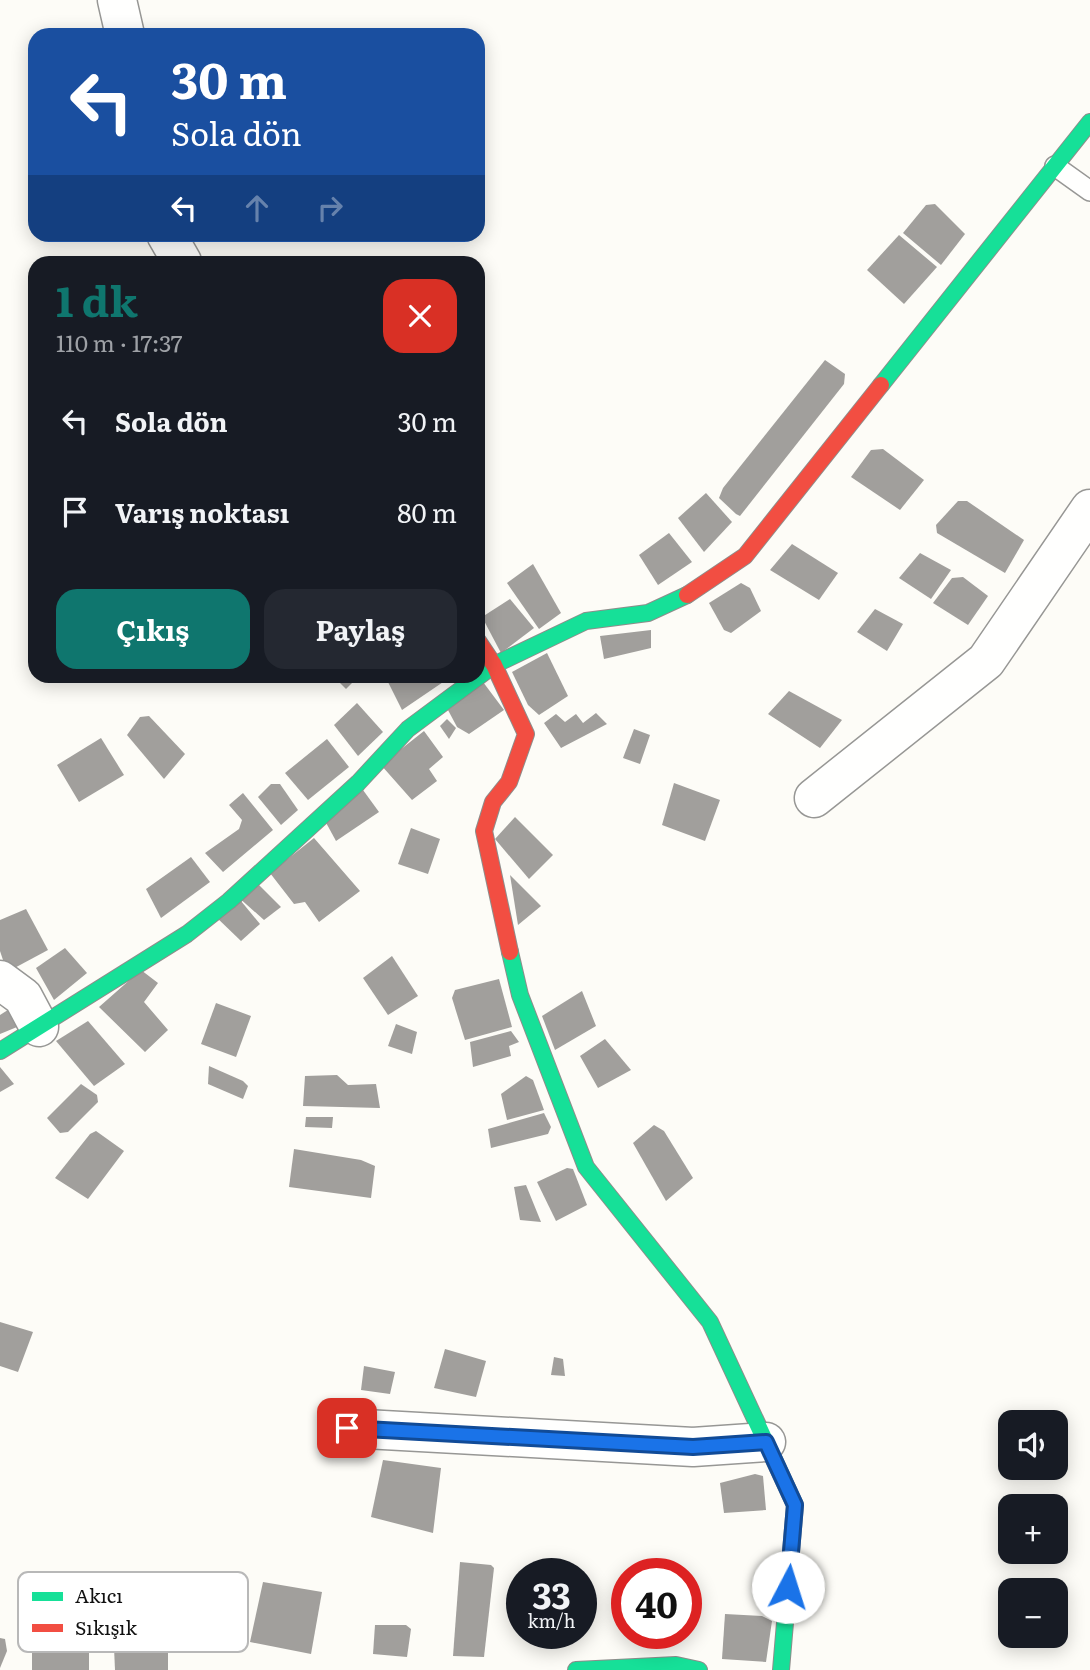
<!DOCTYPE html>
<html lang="tr">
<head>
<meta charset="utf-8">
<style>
  :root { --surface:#171b24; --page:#242831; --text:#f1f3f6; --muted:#9ea1a6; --accent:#0f766e }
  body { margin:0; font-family:Literata,serif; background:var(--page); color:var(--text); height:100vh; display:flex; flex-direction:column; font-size:26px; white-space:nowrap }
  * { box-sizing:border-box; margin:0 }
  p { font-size:23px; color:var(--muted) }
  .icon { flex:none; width:38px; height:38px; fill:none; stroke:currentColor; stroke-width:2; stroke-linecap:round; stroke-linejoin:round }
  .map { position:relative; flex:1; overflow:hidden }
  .drawer { position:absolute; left:28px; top:256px; width:457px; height:427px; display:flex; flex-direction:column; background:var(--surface); border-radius:21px; box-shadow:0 4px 18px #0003 }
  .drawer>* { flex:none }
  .banner { position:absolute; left:28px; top:28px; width:457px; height:214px; border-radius:21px; box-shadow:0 4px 18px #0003; background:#1a4fa0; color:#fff; overflow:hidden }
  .fabs { position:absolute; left:998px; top:1410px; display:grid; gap:14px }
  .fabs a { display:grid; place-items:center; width:70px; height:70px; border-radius:14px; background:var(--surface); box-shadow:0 4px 18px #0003; font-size:35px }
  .speed { position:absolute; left:506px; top:1558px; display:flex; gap:14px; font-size:35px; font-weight:700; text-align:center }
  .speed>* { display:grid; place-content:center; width:91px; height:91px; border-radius:50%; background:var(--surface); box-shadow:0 4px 18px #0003; line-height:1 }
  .speed small { font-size:18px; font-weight:400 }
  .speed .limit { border:10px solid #d22; background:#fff; color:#111 }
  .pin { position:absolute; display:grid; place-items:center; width:60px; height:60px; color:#fff; margin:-30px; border-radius:14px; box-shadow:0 4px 10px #0006 }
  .me { position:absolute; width:77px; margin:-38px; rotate:5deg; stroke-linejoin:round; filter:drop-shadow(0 0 5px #0008) }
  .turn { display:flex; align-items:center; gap:24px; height:147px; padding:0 28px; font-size:32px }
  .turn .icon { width:91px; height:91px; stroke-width:2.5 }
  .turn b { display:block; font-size:49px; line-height:60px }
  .lanes { display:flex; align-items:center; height:66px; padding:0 28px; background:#0003; justify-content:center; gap:35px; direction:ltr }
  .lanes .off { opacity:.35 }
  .round { display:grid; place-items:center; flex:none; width:74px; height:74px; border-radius:21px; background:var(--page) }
  .headline { display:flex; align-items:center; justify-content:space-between; height:119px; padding:0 28px }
  h1 { font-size:42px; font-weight:700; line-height:52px; color:var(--accent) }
  .cta { display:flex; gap:14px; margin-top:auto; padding:14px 28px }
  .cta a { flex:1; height:80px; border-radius:21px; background:var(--accent); color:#fff; font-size:28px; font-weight:700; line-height:80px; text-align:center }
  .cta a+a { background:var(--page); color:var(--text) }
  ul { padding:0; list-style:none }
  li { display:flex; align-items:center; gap:21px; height:91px; padding:0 28px }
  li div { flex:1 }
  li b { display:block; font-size:26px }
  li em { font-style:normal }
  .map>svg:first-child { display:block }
</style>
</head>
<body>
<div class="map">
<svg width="1090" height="1670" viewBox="0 0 1090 1670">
  <rect width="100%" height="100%" fill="#fdfcf7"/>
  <g fill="#a19f9c">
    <path d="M 935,204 L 965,234 L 941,265 L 903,233 L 926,205 Z"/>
    <path d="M 899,235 L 937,267 L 904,304 L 867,270 Z"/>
    <path d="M 825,360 L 845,374 L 844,384 L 740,516 L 736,514 L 719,498 L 723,488 Z"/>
    <path d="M 883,449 L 924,480 L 900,510 L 851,477 L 871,450 Z"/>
    <path d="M 706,493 L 732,522 L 704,552 L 678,518 Z"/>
    <path d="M 958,501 L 967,501 L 1024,540 L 1005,573 L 937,533 L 936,525 Z"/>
    <path d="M 669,533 L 692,562 L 658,585 L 639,555 Z"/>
    <path d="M 792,544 L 838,573 L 819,600 L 770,570 Z"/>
    <path d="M 920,553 L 951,570 L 931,599 L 899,578 Z"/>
    <path d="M 533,564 L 561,613 L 539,629 L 507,583 Z"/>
    <path d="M 963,577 L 988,596 L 968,625 L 933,603 L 952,578 Z"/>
    <path d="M 741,583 L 750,588 L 761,611 L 731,633 L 724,630 L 709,603 Z"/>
    <path d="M 510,599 L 534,628 L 501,653 L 482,617 Z"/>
    <path d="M 875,609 L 903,624 L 887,651 L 857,632 Z"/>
    <path d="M 651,630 L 651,648 L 604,659 L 600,636 Z"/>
    <path d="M 547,653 L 568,696 L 539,715 L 528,705 L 512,672 Z"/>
    <path d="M 333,676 L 359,676 L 346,689 Z"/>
    <path d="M 385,676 L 452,676 L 402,710 Z"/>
    <path d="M 483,682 L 504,710 L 469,734 L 457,727 L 448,710 Z"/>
    <path d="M 789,691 L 842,720 L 820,748 L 768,714 Z"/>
    <path d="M 357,703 L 383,732 L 358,756 L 334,725 Z"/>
    <path d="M 596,713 L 607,724 L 561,748 L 544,723 L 556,714 L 565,722 L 576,714 L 583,723 Z"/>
    <path d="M 149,716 L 185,754 L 164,779 L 127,735 L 140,717 Z"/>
    <path d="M 447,719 L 456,728 L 449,739 L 440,726 Z"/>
    <path d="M 634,729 L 650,735 L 640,764 L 623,758 Z"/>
    <path d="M 424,731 L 443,757 L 429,769 L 437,781 L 412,800 L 381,765 Z"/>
    <path d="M 101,738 L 124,775 L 79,802 L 57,765 Z"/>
    <path d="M 327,739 L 349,767 L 308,800 L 285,773 Z"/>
    <path d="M 674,783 L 720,800 L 705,841 L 662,825 Z"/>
    <path d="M 271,784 L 280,784 L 298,810 L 281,825 L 258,797 Z"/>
    <path d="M 363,790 L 379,812 L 336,841 L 324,819 Z"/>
    <path d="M 243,793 L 273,830 L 223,872 L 205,853 L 239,829 L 242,820 L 229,805 Z"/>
    <path d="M 515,817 L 553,855 L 529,879 L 495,839 Z"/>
    <path d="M 411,828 L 440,839 L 428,874 L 398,864 Z"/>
    <path d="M 314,838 L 360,891 L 319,922 L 305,902 L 294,904 L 270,873 Z"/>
    <path d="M 191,857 L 210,882 L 161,918 L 146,889 Z"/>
    <path d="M 510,875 L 541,906 L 518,925 Z"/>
    <path d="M 255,881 L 281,907 L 264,920 L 237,896 Z"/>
    <path d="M 241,901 L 260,924 L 241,941 L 214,915 Z"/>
    <path d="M 26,909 L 48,950 L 7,972 L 0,951 L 0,920 Z"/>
    <path d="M 65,948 L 87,973 L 54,1000 L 36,968 Z"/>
    <path d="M 392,956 L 418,996 L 388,1015 L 363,978 Z"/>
    <path d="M 141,970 L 158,983 L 144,1002 L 168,1030 L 145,1052 L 99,1007 Z"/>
    <path d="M 499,979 L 512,1027 L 465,1040 L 452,998 L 455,990 Z"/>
    <path d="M 582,991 L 596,1026 L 555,1050 L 542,1016 Z"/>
    <path d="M 216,1003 L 251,1016 L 236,1057 L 201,1044 Z"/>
    <path d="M 11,1008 L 17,1027 L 0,1034 L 0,1015 Z"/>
    <path d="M 88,1021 L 125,1064 L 94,1086 L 56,1041 Z"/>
    <path d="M 396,1024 L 417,1032 L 412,1054 L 388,1046 Z"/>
    <path d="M 511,1031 L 519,1042 L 509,1046 L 511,1056 L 473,1067 L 470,1042 Z"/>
    <path d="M 605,1039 L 631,1070 L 598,1088 L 580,1056 Z"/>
    <path d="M 209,1066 L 243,1081 L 248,1086 L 243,1099 L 208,1084 Z"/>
    <path d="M 0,1067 L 14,1084 L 0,1092 Z"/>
    <path d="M 337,1075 L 348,1085 L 376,1084 L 380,1108 L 303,1106 L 305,1076 Z"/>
    <path d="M 526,1076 L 533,1080 L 544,1110 L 507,1120 L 501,1094 Z"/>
    <path d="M 81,1084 L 97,1095 L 98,1102 L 68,1132 L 60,1133 L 47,1118 Z"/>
    <path d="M 544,1113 L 551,1127 L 548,1134 L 491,1148 L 488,1129 Z"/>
    <path d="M 306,1117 L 333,1117 L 332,1128 L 305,1127 Z"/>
    <path d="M 654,1125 L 664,1131 L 693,1178 L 666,1201 L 633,1143 Z"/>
    <path d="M 96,1131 L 124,1151 L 88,1199 L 55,1178 L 90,1134 Z"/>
    <path d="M 294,1149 L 361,1160 L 375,1166 L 371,1198 L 289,1187 Z"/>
    <path d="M 567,1168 L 573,1169 L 587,1205 L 556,1221 L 537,1182 Z"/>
    <path d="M 526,1185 L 541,1222 L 520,1220 L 514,1187 Z"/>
    <path d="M 0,1322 L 33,1332 L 18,1372 L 0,1366 Z"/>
    <path d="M 445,1349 L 486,1361 L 476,1397 L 434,1388 Z"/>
    <path d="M 554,1357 L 563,1359 L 565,1376 L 551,1375 Z"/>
    <path d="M 364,1366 L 395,1372 L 390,1394 L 361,1390 Z"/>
    <path d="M 383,1460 L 441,1468 L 433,1533 L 371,1517 Z"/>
    <path d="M 755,1474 L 763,1476 L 766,1510 L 724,1513 L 720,1483 Z"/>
    <path d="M 460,1562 L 491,1565 L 494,1568 L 484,1657 L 453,1656 Z"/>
    <path d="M 263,1582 L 322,1592 L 311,1654 L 250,1642 Z"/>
    <path d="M 725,1614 L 762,1616 L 772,1621 L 766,1662 L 722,1659 Z"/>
    <path d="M 161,1621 L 168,1643 L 168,1670 L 115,1670 L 113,1625 Z"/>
    <path d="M 375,1625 L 406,1625 L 411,1629 L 407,1657 L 373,1654 Z"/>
    <path d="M 82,1633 L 89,1638 L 89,1670 L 32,1670 L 32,1635 Z"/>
    <path d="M 0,1638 L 5,1639 L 7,1651 L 0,1668 Z"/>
  </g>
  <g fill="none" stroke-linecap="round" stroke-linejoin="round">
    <defs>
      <path id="lane" d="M 1055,166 L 1090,191"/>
      <g id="street">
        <path d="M 117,0 L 125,35"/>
        <path d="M 166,234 L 182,262"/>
        <path d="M 814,798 L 986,661 L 1090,509"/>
        <path d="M 0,980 L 23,997 L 39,1027"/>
        <path d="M 347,1428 L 693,1447 L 766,1442"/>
      </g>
      <g id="fast">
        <path d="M 881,385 L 1090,122"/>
        <path d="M 510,952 L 520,995 L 586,1167 L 710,1322 L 795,1505 L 781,1670"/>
        <path d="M 0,1051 L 187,934 L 229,901 L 358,783 L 408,729 L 494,665 L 586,621 L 648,613 L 687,595"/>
        <path d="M 576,1670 L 676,1665 L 699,1670"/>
      </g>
      <g id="jam">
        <path d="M 687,595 L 745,556 L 881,385"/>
        <path d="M 478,641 L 494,665 L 526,734 L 509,782 L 493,802 L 484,831 L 510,952"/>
      </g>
    </defs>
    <use href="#lane" stroke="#979795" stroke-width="22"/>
    <use href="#street" stroke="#979795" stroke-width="41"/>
    <use href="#fast" stroke="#8e8d8b" stroke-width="18"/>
    <use href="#jam" stroke="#8e8d8b" stroke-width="18"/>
    <use href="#lane" stroke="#fffffe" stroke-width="19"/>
    <use href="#street" stroke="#fffffe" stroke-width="38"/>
    <use href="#fast" stroke="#16e098" stroke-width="16"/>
    <use href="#jam" stroke="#f24e42" stroke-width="16"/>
  </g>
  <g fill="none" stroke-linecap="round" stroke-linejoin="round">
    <defs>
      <path id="route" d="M 347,1428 L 693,1447 L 766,1442 L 795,1505 L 788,1587"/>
    </defs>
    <use href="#route" stroke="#114b97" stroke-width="18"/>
    <use href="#route" stroke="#1a73e8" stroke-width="12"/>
  </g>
  <rect x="18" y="1572" width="230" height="80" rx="10" fill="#fff" stroke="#b8b8b8" stroke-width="2"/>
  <rect x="32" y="1592" width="31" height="9" fill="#16e098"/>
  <rect x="32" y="1624" width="31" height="8" fill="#f24e42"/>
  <g font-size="19" fill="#111">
    <text x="75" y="1603">Akıcı</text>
    <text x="75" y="1635">Sıkışık</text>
  </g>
</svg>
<div class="fabs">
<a><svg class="icon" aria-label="sound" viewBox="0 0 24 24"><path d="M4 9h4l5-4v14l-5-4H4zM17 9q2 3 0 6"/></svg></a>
<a>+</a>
<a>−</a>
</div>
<div class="speed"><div>33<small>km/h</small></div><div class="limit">40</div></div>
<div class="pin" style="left:347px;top:1428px;background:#d93025"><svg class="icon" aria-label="arrive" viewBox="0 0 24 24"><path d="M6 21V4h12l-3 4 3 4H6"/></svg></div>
<svg class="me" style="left:788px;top:1587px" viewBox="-20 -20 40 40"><circle r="19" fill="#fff"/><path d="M0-13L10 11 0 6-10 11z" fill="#1a73e8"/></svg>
<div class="banner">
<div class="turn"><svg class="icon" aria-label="left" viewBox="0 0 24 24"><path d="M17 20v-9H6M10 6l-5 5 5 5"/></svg><div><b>30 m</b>Sola dön</div></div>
<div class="lanes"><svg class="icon" aria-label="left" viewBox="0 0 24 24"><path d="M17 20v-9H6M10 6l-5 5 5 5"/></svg><svg class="icon off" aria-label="ahead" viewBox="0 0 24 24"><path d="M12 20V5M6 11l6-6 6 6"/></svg><svg class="icon off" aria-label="right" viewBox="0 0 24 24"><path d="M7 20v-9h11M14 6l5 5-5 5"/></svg></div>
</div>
<section class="drawer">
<div class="headline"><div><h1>1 dk</h1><p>110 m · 17:37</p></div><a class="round" style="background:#d93025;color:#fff"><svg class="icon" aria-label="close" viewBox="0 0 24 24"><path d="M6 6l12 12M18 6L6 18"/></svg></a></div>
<ul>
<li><svg class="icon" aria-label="left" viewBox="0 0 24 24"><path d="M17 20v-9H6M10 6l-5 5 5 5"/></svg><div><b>Sola dön</b></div><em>30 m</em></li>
<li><svg class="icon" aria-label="arrive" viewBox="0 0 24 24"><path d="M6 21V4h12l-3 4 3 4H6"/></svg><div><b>Varış noktası</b></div><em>80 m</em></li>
</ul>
<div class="cta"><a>Çıkış</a><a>Paylaş</a></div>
</section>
</div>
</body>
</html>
